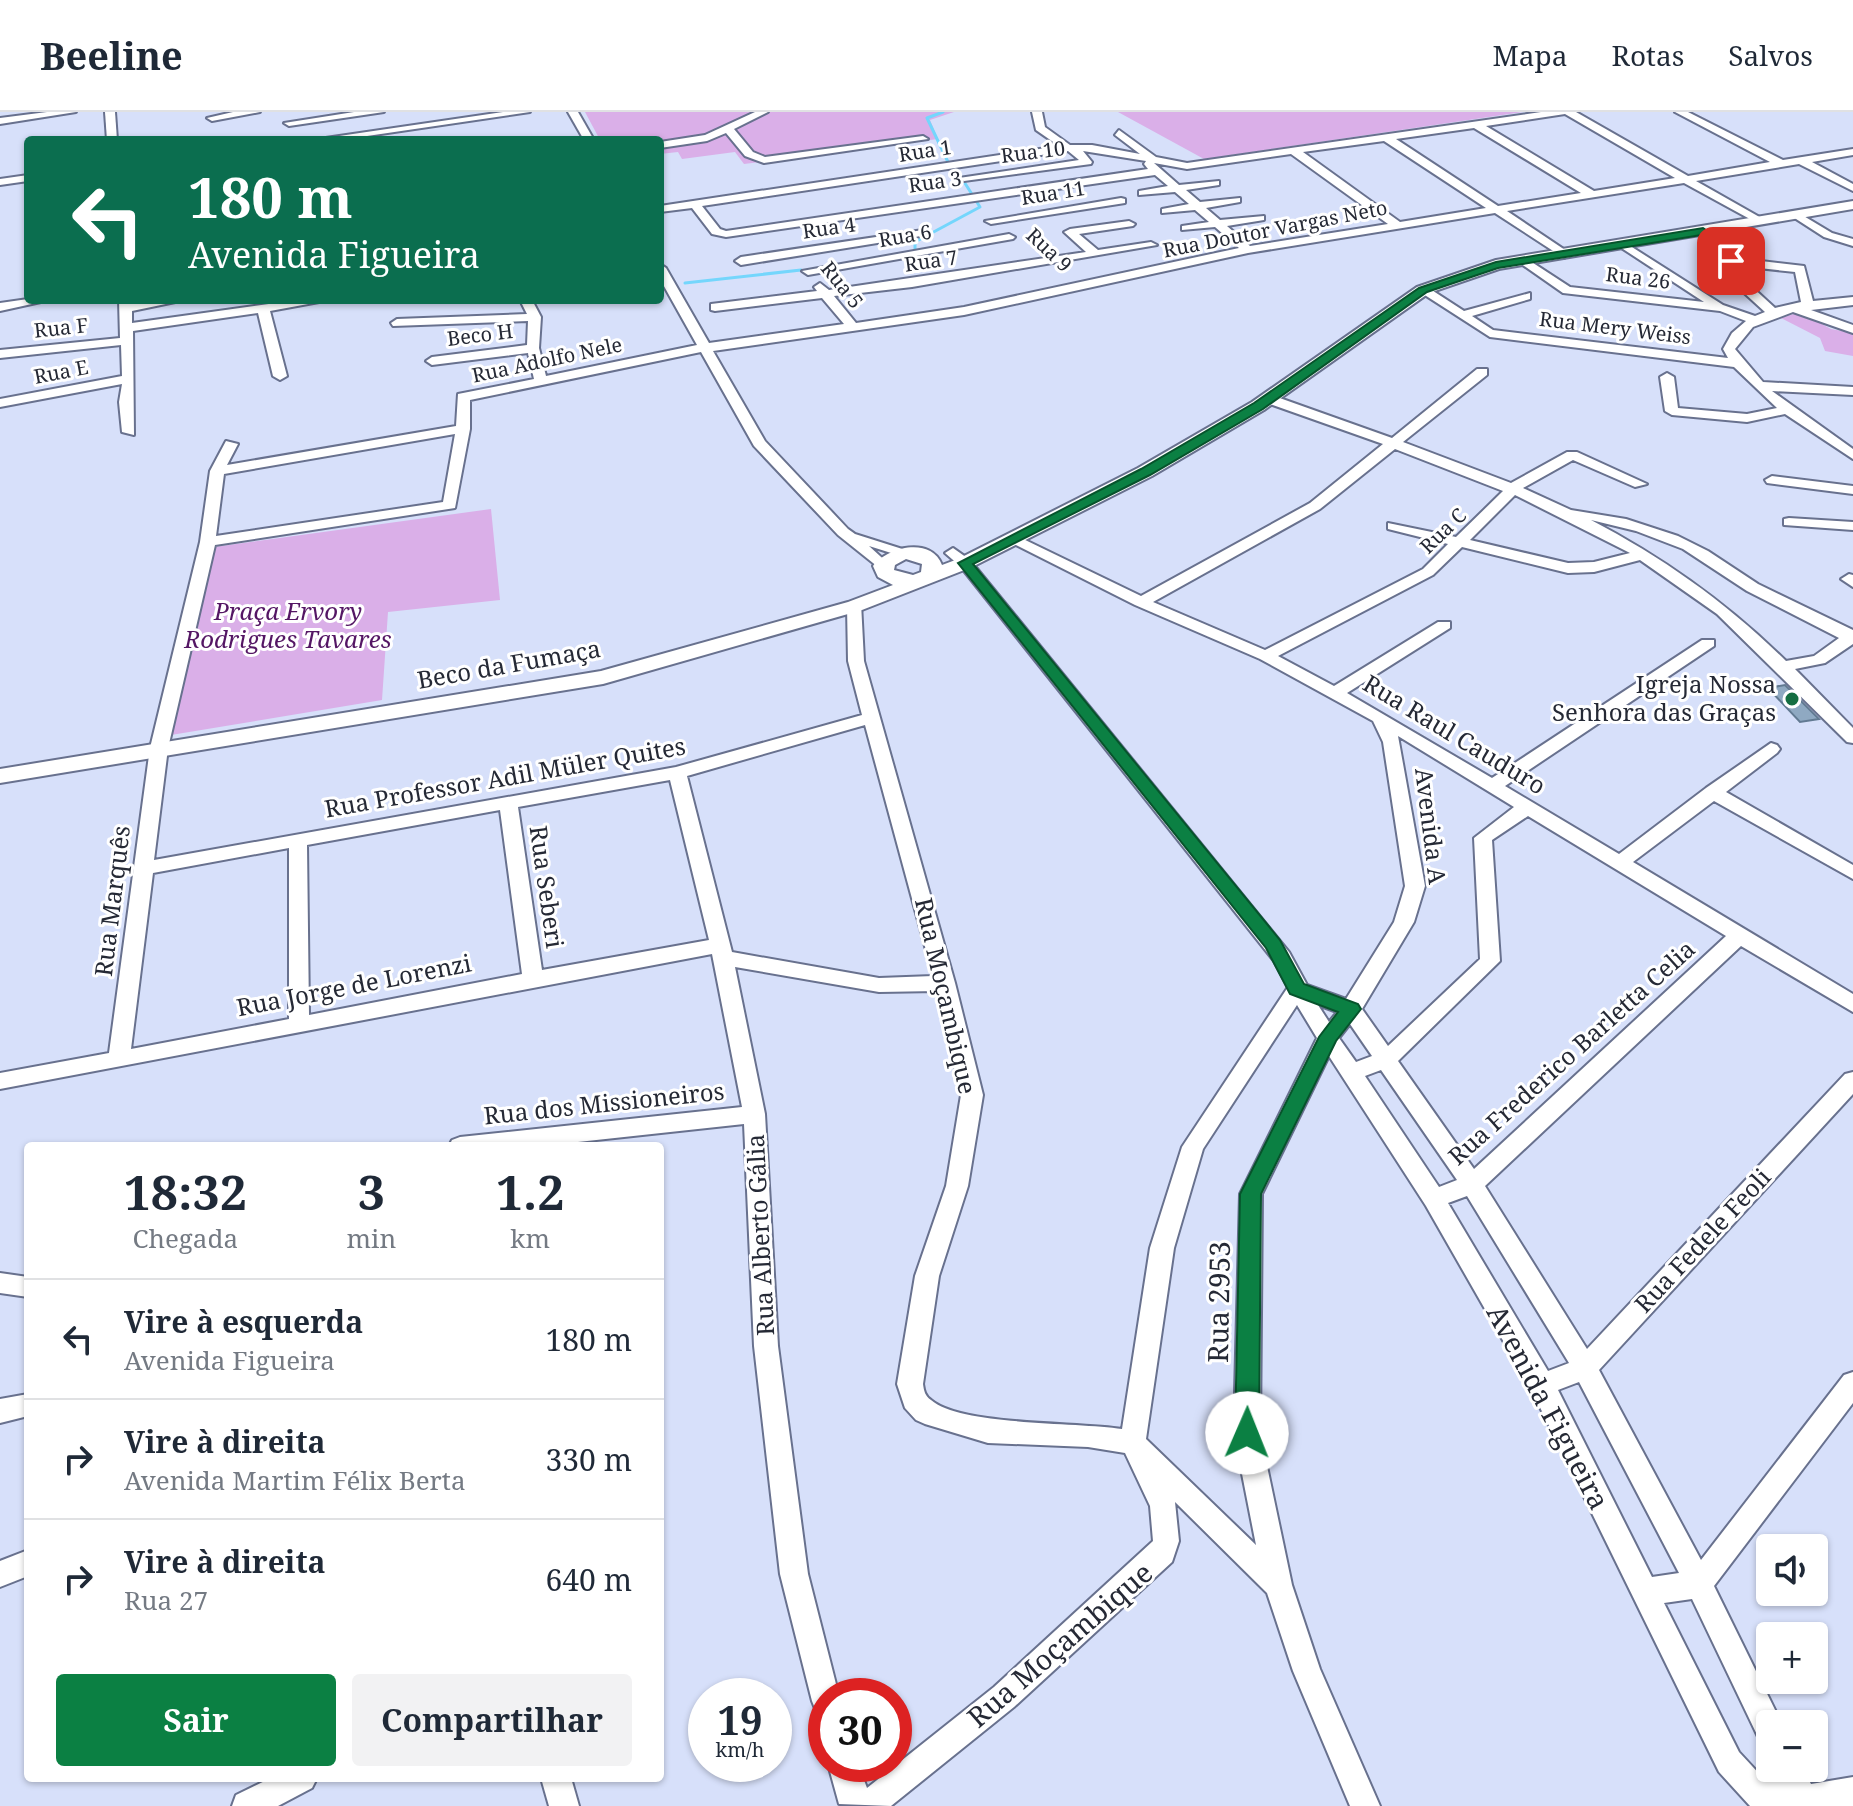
<!DOCTYPE html>
<html lang="pt">
<head>
<meta charset="utf-8">
<style>
  :root { --surface:#fff; --page:#f2f2f3; --text:#1f2937; --muted:#747a83; --line:#e0e1e3; --accent:#0b8043 }
  body { margin:0; font-family:"Noto Serif",serif; background:var(--page); color:var(--text); height:100vh; display:flex; flex-direction:column; font-size:30px; white-space:nowrap }
  * { box-sizing:border-box; margin:0 }
  p { font-size:26px; color:var(--muted) }
  .icon { flex:none; width:44px; height:44px; fill:none; stroke:currentColor; stroke-width:2; stroke-linecap:round; stroke-linejoin:round }
  .map { position:relative; flex:1; overflow:hidden }
  .sheet { position:absolute; left:24px; top:1030px; width:640px; height:640px; display:flex; flex-direction:column; background:var(--surface); border-radius:8px; box-shadow:0 2px 6px #0004 }
  .sheet>* { flex:none }
  .guide { position:absolute; left:24px; top:24px; width:640px; height:168px; border-radius:8px; box-shadow:0 2px 6px #0004; background:#0b6e4f; color:#fff; overflow:hidden }
  .fabs { position:absolute; left:1756px; top:1422px; display:grid; gap:16px }
  .fabs a { display:grid; place-items:center; width:72px; height:72px; border-radius:8px; background:var(--surface); box-shadow:0 2px 6px #0004; font-size:40px }
  .speed { position:absolute; left:688px; top:1566px; display:flex; gap:16px; font-size:40px; font-weight:700; text-align:center }
  .speed>* { display:grid; place-content:center; width:104px; height:104px; border-radius:50%; background:var(--surface); box-shadow:0 2px 6px #0004; line-height:1 }
  .speed small { font-size:20px; font-weight:400 }
  .speed .limit { border:12px solid #d22; background:#fff; color:#111 }
  .pin { position:absolute; display:grid; place-items:center; width:68px; height:68px; color:#fff; margin:-34px; border-radius:16px; box-shadow:0 4px 12px #0006 }
  .me { position:absolute; width:88px; margin:-44px; rotate:1deg; stroke-linejoin:round; filter:drop-shadow(0 0 6px #0008) }
  .turn { display:flex; align-items:center; gap:28px; height:168px; padding:0 32px; font-size:36px }
  .turn .icon { width:104px; height:104px; stroke-width:2.5 }
  .turn b { display:block; font-size:56px; line-height:68px }
  .eta { display:flex; justify-content:space-evenly; align-items:center; height:136px; text-align:center }
  .eta b { font-size:48px; font-weight:700; line-height:56px }
  .button { display:flex; gap:16px; margin-top:auto; padding:16px 32px }
  .button a { flex:1; height:92px; border-radius:8px; background:var(--accent); color:#fff; font-size:32px; font-weight:700; line-height:92px; text-align:center }
  .button a+a { background:var(--page); color:var(--text) }
  ul { padding:0; list-style:none }
  li { display:flex; align-items:center; gap:24px; height:120px; padding:0 32px; border-top:2px solid var(--line) }
  li div { flex:1 }
  li b { display:block; font-size:30px }
  li em { font-style:normal }
  header { display:flex; align-items:center; gap:48px; box-sizing:border-box; height:112px; padding:0 40px; background:var(--surface); border-bottom:2px solid var(--line) }
  header strong { font-size:38px }
  nav { display:flex; gap:44px; margin-inline-start:auto; font-size:28px }
  .map>svg:first-child { display:block }
</style>
</head>
<body>
<header>
<strong>Beeline</strong>
<nav><a>Mapa</a><a>Rotas</a><a>Salvos</a></nav>
</header>
<div class="map">
<svg width="1853" height="1694" viewBox="0 0 1853 1694">
  <rect width="100%" height="100%" fill="#d7e0fa"/>
  <g fill="#daafe8">
    <path d="M 585,0 L 954,0 L 930,8 L 938,27 L 744,52 L 735,40 L 682,47 L 678,40 L 660,42 L 660,28 L 600,28 Z"/>
    <path d="M 1118,0 L 1523,0 L 1204,47 Z"/>
    <path d="M 1800,200 L 1831,217 L 1853,221 L 1853,244 L 1825,239 L 1820,226 L 1781,206 Z"/>
    <path d="M 491,397 L 500,488 L 388,500 L 382,588 L 171,623 L 214,435 Z"/>
  </g>
  <g fill="none" stroke-linecap="round" stroke-linejoin="round">
    <g stroke="#74d6fc" stroke-width="3">
      <path d="M 943,0 L 927,6 L 948,50"/>
      <path d="M 915,140 L 915,130 L 980,95 L 956,57"/>
      <path d="M 685,171 L 801,158"/>
    </g>
  </g>
  <path fill="#8fa9c2" stroke="#627a92" stroke-width="2" d="M 1785,573 L 1819,607 L 1800,610 L 1768,576 Z"/>
  <g fill="none" stroke-linecap="round" stroke-linejoin="round">
    <defs>
      <g id="minor">
        <path d="M 47,0 L 76,0 L 0,12 L 0,6 Z"/>
        <path d="M 105,0 L 115,0 L 117,28 L 107,28 Z"/>
        <path d="M 233,0 L 260,0 L 212,9 L 207,6 Z"/>
        <path d="M 354,0 L 384,0 L 289,14 L 284,11 Z"/>
        <path d="M 503,0 L 530,0 L 340,28 L 312,28 Z"/>
        <path d="M 568,0 L 578,0 L 594,28 L 584,28 Z"/>
        <path d="M 755,0 L 768,0 L 734,17 L 753,40 L 765,45 L 923,24 L 928,27 L 764,51 L 745,44 L 726,21 L 707,29 L 660,36 L 660,30 L 705,23 Z"/>
        <path d="M 1032,0 L 1042,0 L 1045,15 L 1070,33 L 1092,33 L 1140,42 L 1115,23 L 1119,18 L 1156,45 L 1187,51 L 1541,0 L 1576,0 L 1688,64 L 1770,50 L 1675,0 L 1688,0 L 1783,48 L 1853,37 L 1853,43 L 1812,50 L 1853,72 L 1853,79 L 1799,52 L 1696,69 L 1763,107 L 1765,109 L 1759,112 L 1684,71 L 1507,99 L 1568,140 L 1570,142 L 1564,146 L 1495,101 L 1248,141 L 964,203 L 713,239 L 765,329 L 848,417 L 855,422 L 915,441 L 907,446 L 869,434 L 891,454 L 883,459 L 838,423 L 754,334 L 701,240 L 470,288 L 470,317 L 455,396 L 215,433 L 168,636 L 154,748 L 676,655 L 862,603 L 848,549 L 847,494 L 855,489 L 861,491 L 864,549 L 955,871 L 983,983 L 968,1074 L 939,1164 L 923,1272 C 924,1279 925,1284 931,1288 C 961,1314 1078,1310 1122,1317 L 1150,1136 L 1182,1035 L 1288,875 L 1274,849 L 960,454 L 945,441 L 953,436 L 970,448 L 1289,840 L 1307,873 L 1346,887 L 1394,810 L 1405,774 L 1383,630 L 1373,609 L 1260,547 L 1135,493 L 1006,428 L 1014,423 L 1019,425 L 1141,484 L 1310,391 L 1383,332 L 1264,290 L 1264,284 L 1274,284 L 1392,326 L 1477,257 L 1487,257 L 1487,263 L 1403,330 L 1511,371 L 1567,340 L 1577,340 L 1647,372 L 1635,375 L 1573,348 L 1523,376 L 1571,398 L 1626,407 L 1678,424 L 1708,439 L 1758,472 L 1853,518 L 1853,532 L 1825,551 L 1795,557 L 1853,616 L 1853,631 L 1847,630 L 1717,502 L 1640,448 L 1594,460 L 1568,461 L 1462,435 L 1433,463 L 1278,544 L 1334,574 L 1438,510 L 1450,510 L 1450,516 L 1347,581 L 1492,666 L 1702,528 L 1714,528 L 1714,534 L 1505,674 L 1619,742 L 1706,676 L 1771,631 L 1777,633 L 1780,637 L 1777,641 L 1726,680 L 1853,753 L 1853,767 L 1714,689 L 1633,750 L 1853,882 L 1853,900 L 1741,834 L 1485,1074 L 1587,1237 L 1845,962 L 1853,960 L 1853,982 L 1599,1258 L 1701,1448 L 1844,1263 L 1853,1260 L 1853,1291 L 1714,1474 L 1782,1612 L 1770,1612 L 1770,1634 L 1760,1629 L 1692,1487 L 1664,1491 L 1739,1640 L 1765,1668 L 1779,1670 L 1773,1656 L 1803,1656 L 1811,1672 L 1853,1665 L 1853,1694 L 1750,1694 L 1719,1660 L 1533,1281 L 1426,1094 L 1329,944 L 1262,1082 L 1260,1321 L 1292,1473 L 1320,1557 L 1380,1694 L 1350,1694 L 1293,1559 L 1267,1481 L 1175,1390 L 1179,1429 L 1172,1450 L 1014,1595 L 891,1694 L 839,1692 L 828,1652 L 858,1652 L 867,1676 L 994,1575 L 1153,1429 L 1150,1394 L 1125,1341 L 1088,1335 L 988,1331 L 925,1312 L 916,1308 L 905,1296 L 897,1272 L 915,1164 L 946,1074 L 961,983 L 937,879 L 879,880 L 735,855 L 765,1002 L 778,1234 L 808,1462 L 839,1584 L 826,1584 L 826,1603 L 816,1599 L 812,1589 L 780,1462 L 754,1234 L 744,1012 L 541,1034 L 449,1034 L 452,1028 L 460,1025 L 742,995 L 712,842 L 0,977 L 0,961 L 109,941 L 150,636 L 200,430 L 210,359 L 226,329 L 238,332 L 227,353 L 456,314 L 458,282 L 534,267 L 528,241 L 432,253 L 426,249 L 432,245 L 527,233 L 528,209 L 393,214 L 391,211 L 397,207 L 527,202 L 520,188 L 532,188 L 541,205 L 539,236 L 546,264 L 697,233 L 660,167 L 660,152 L 666,156 L 709,231 L 844,212 L 822,186 L 715,199 L 711,198 L 711,192 L 817,179 L 814,175 L 820,171 L 829,178 L 1086,140 L 1064,120 L 1070,117 L 1129,109 L 1135,112 L 1133,114 L 1079,122 L 1098,138 L 1151,130 L 1157,133 L 912,175 L 834,184 L 856,211 L 964,195 L 1239,136 L 1215,115 L 1182,118 L 1182,114 L 1209,110 L 1195,98 L 1162,101 L 1162,97 L 1189,92 L 1175,80 L 1139,83 L 1139,79 L 1168,74 L 1155,63 L 726,125 L 712,122 L 692,96 L 660,100 L 660,94 L 1059,34 L 1036,18 ZM 1565,2 L 1675,66 L 1594,79 L 1486,14 ZM 1474,16 L 1581,81 L 1498,94 L 1396,27 ZM 1384,29 L 1486,96 L 1400,110 L 1303,40 ZM 1068,39 L 1079,48 L 959,66 L 964,69 L 1091,52 L 1092,50 L 1083,39 L 1146,49 L 1144,52 L 1148,57 L 726,119 L 720,117 L 702,94 ZM 1291,42 L 1388,112 L 1250,134 L 1227,114 L 1264,108 L 1264,104 L 1220,108 L 1206,96 L 1240,90 L 1240,86 L 1200,90 L 1186,78 L 1219,73 L 1219,69 L 1179,73 L 1154,51 L 1187,57 ZM 455,322 L 443,390 L 216,424 L 224,362 ZM 1395,337 L 1503,379 L 1456,425 L 1388,411 L 1388,417 L 1448,432 L 1423,457 L 1265,538 L 1153,490 L 1320,397 ZM 1515,383 L 1630,441 L 1594,450 L 1568,451 L 1470,428 ZM 1591,408 L 1636,419 L 1683,437 L 1747,479 L 1839,526 L 1814,544 L 1786,549 C 1727,491 1664,446 1591,408 ZM 865,613 L 933,864 L 879,866 L 732,840 L 687,664 ZM 1398,624 L 1514,695 L 1474,726 L 1480,847 L 1388,934 L 1362,897 L 1414,810 L 1425,774 ZM 670,668 L 709,828 L 542,858 L 518,695 ZM 500,698 L 522,862 L 309,903 L 307,733 ZM 1528,704 L 1726,824 L 1474,1057 L 1398,949 L 1500,849 L 1492,728 ZM 289,736 L 289,907 L 131,937 L 153,761 ZM 1297,893 L 1317,926 L 1240,1082 L 1234,1321 L 1256,1433 L 1146,1327 L 1174,1136 L 1203,1037 ZM 1318,893 L 1337,900 L 1329,910 ZM 1350,912 L 1372,944 L 1356,950 L 1339,926 ZM 1381,958 L 1457,1068 L 1439,1075 L 1365,964 ZM 1467,1084 L 1569,1251 L 1548,1259 L 1448,1091 ZM 1579,1270 L 1679,1461 L 1652,1465 L 1558,1278 Z"/>
        <path d="M 28,63 L 28,69 L 0,73 L 0,67 Z"/>
        <path d="M 1121,86 L 1125,87 L 1125,91 L 991,112 L 985,109 Z"/>
        <path d="M 1797,100 L 1832,121 L 1853,127 L 1853,134 L 1824,125 L 1793,105 L 1793,101 Z"/>
        <path d="M 923,118 L 927,119 L 927,123 L 741,153 L 735,149 L 741,145 Z"/>
        <path d="M 1699,118 C 1715,117 1729,133 1736,146 L 1804,154 L 1813,189 L 1853,185 L 1853,193 L 1811,198 L 1853,213 L 1853,221 L 1793,200 L 1753,215 L 1735,237 L 1763,270 L 1853,275 L 1853,283 L 1772,279 L 1853,337 L 1853,347 L 1785,302 L 1747,310 L 1672,303 L 1665,299 L 1660,265 L 1667,261 L 1674,265 L 1678,296 L 1747,302 L 1777,296 L 1734,255 L 1490,225 L 1417,178 L 1427,175 L 1464,199 L 1530,181 L 1530,187 L 1472,204 L 1493,218 L 1728,246 L 1723,237 L 1732,221 L 1746,209 L 1720,199 L 1563,181 L 1517,149 L 1527,147 L 1570,175 L 1704,190 L 1620,135 L 1620,131 L 1624,130 L 1723,193 L 1755,204 L 1765,200 L 1742,179 L 1719,137 L 1699,122 ZM 1740,154 L 1795,160 L 1801,190 L 1775,196 L 1751,174 Z"/>
        <path d="M 1009,122 L 1015,125 L 1013,127 L 808,163 L 802,159 Z"/>
        <path d="M 28,187 L 50,188 L 0,199 L 0,191 Z"/>
        <path d="M 119,188 L 131,188 L 131,191 L 185,188 L 132,199 L 132,211 L 298,188 L 330,188 L 270,199 L 287,264 L 280,268 L 273,264 L 258,201 L 133,219 L 134,323 L 122,320 L 119,290 L 122,272 L 0,295 L 0,287 L 122,264 L 121,233 L 0,246 L 0,238 L 120,226 Z"/>
        <path d="M 1772,364 L 1853,374 L 1853,382 L 1767,371 L 1765,368 Z"/>
        <path d="M 1789,406 L 1853,410 L 1853,418 L 1784,413 L 1784,407 Z"/>
        <path d="M 1849,462 L 1853,463 L 1853,475 L 1841,467 Z"/>
        <path d="M 0,1161 L 28,1165 L 28,1185 L 0,1181 Z"/>
        <path d="M 28,1282 L 28,1304 L 0,1311 L 0,1287 Z"/>
        <path d="M 28,1438 L 28,1464 L 0,1475 L 0,1449 Z"/>
        <path d="M 271,1666 L 317,1666 L 312,1676 L 278,1694 L 232,1694 L 236,1683 Z"/>
        <path d="M 541,1666 L 571,1666 L 579,1694 L 549,1694 Z"/>
      </g>
      <path id="major" d="M 1853,89 L 1853,97 L 1499,157 L 1429,181 L 1264,298 L 1152,364 L 972,455 L 862,498 L 603,572 L 0,671 L 0,657 L 601,559 L 848,490 L 893,473 L 878,465 L 873,454 C 887,435 931,424 942,453 L 958,447 L 1138,356 L 1252,290 L 1417,175 L 1496,148 ZM 906,447 L 922,452 L 921,460 L 913,463 L 894,458 L 895,453 Z"/>
    </defs>
    <use href="#minor" stroke="#68718e" stroke-width="4"/>
    <use href="#major" stroke="#68718e" stroke-width="4"/>
    <use href="#minor" fill="#fff" fill-rule="evenodd"/>
    <use href="#major" fill="#fff" fill-rule="evenodd"/>
  </g>
  <path fill="#0b8043" stroke="#07532c" stroke-width="2" d="M 1703,116 L 1728,133 L 1735,151 L 1727,151 L 1720,137 L 1701,123 L 1498,156 L 1427,180 L 1263,297 L 1150,363 L 973,452 L 1280,828 L 1304,872 L 1358,892 L 1361,897 L 1336,929 L 1261,1082 L 1259,1321 L 1255,1329 L 1247,1332 L 1239,1329 L 1235,1321 L 1240,1082 L 1319,925 L 1338,900 L 1290,882 L 1266,836 L 958,451 L 1141,357 L 1254,291 L 1419,176 L 1496,150 Z"/>
  <circle fill="#156e41" stroke="#fff" stroke-width="3" cx="1792" cy="587" r="8"/>
  <g text-anchor="middle" stroke-width="6" stroke-linejoin="round" paint-order="stroke">
    <g font-size="20" fill="#252935" stroke="#fff">
      <text transform="translate(925 39) rotate(-9)" y="7">Rua 1</text>
      <text transform="translate(1033 40) rotate(-7)" y="7">Rua 10</text>
      <text transform="translate(935 70) rotate(-8)" y="7">Rua 3</text>
      <text transform="translate(1053 81) rotate(-9)" y="7">Rua 11</text>
      <text transform="translate(829 116) rotate(-8)" y="7">Rua 4</text>
      <text transform="translate(1275 117) rotate(-11)" y="7">Rua Doutor Vargas Neto</text>
      <text transform="translate(905 124) rotate(-10)" y="7">Rua 6</text>
      <text transform="translate(1049 138) rotate(43)" y="7">Rua 9</text>
      <text transform="translate(931 149) rotate(-8)" y="7">Rua 7</text>
      <text transform="translate(1638 166) rotate(7)" y="7">Rua 26</text>
      <text transform="translate(842 173) rotate(51)" y="7">Rua 5</text>
      <text transform="translate(61 216) rotate(-6)" y="7">Rua F</text>
      <text transform="translate(1615 216) rotate(7)" y="7">Rua Mery Weiss</text>
      <text transform="translate(480 223) rotate(-7)" y="7">Beco H</text>
      <text transform="translate(547 248) rotate(-12)" y="7">Rua Adolfo Nele</text>
      <text transform="translate(61 260) rotate(-11)" y="7">Rua E</text>
      <text transform="translate(1443 419) rotate(-44)" y="7">Rua C</text>
    </g>
    <g font-size="24" font-style="italic" fill="#541664" stroke="#fff">
      <text x="288" y="508">Praça Ervory<tspan x="288" dy="28">Rodrigues Tavares</tspan></text>
    </g>
    <g font-size="24" fill="#252935" stroke="#fff">
      <text transform="translate(509 553) rotate(-10)" y="8">Beco da Fumaça</text>
      <text transform="translate(1454 623) rotate(31)" y="8">Rua Raul Cauduro</text>
      <text transform="translate(505 666) rotate(-10)" y="8">Rua Professor Adil Müler Quites</text>
      <text transform="translate(1430 714) rotate(83)" y="8">Avenida A</text>
      <text transform="translate(546 775) rotate(82)" y="8">Rua Seberi</text>
      <text transform="translate(113 789) rotate(-83)" y="8">Rua Marquês</text>
      <text transform="translate(354 874) rotate(-11)" y="8">Rua Jorge de Lorenzi</text>
      <text transform="translate(945 884) rotate(77)" y="8">Rua Moçambique</text>
      <text transform="translate(1572 941) rotate(-42)" y="8">Rua Frederico Barletta Celia</text>
      <text transform="translate(604 992) rotate(-6)" y="8">Rua dos Missioneiros</text>
      <text transform="translate(761 1123) rotate(-93)" y="8">Rua Alberto Gália</text>
      <text transform="translate(1703 1129) rotate(-47)" y="8">Rua Fedele Feoli</text>
    </g>
    <g font-size="24" fill="#252935" stroke="#fff" text-anchor="end">
      <text x="1776" y="581">Igreja Nossa<tspan x="1776" dy="28">Senhora das Graças</tspan></text>
    </g>
    <g font-size="28" fill="#252935" stroke="#fff">
      <text transform="translate(1219 1190) rotate(-89)" y="10">Rua 2953</text>
      <text transform="translate(1548 1295) rotate(62)" y="10">Avenida Figueira</text>
      <text transform="translate(1060 1533) rotate(-41)" y="10">Rua Moçambique</text>
    </g>
  </g>
</svg>
<div class="fabs">
<a><svg class="icon" aria-label="sound" viewBox="0 0 24 24"><path d="M4 9h4l5-4v14l-5-4H4zM17 9q2 3 0 6"/></svg></a>
<a>+</a>
<a>−</a>
</div>
<div class="speed"><div>19<small>km/h</small></div><div class="limit">30</div></div>
<div class="pin" style="left:1731px;top:149px;background:#d93025"><svg class="icon" aria-label="arrive" viewBox="0 0 24 24"><path d="M6 21V4h12l-3 4 3 4H6"/></svg></div>
<svg class="me" style="left:1247px;top:1321px" viewBox="-20 -20 40 40"><circle r="19" fill="#fff"/><path d="M0-13L10 11 0 6-10 11z" fill="#0b8043"/></svg>
<div class="guide">
<div class="turn"><svg class="icon" aria-label="left" viewBox="0 0 24 24"><path d="M17 20v-9H6M10 6l-5 5 5 5"/></svg><div><b>180 m</b>Avenida Figueira</div></div>
</div>
<section class="sheet">
<div class="eta">
<div><b>18:32</b><p>Chegada</p></div>
<div><b>3</b><p>min</p></div>
<div><b>1.2</b><p>km</p></div>
</div>
<ul>
<li><svg class="icon" aria-label="left" viewBox="0 0 24 24"><path d="M17 20v-9H6M10 6l-5 5 5 5"/></svg><div><b>Vire à esquerda</b><p>Avenida Figueira</p></div><em>180 m</em></li>
<li><svg class="icon" aria-label="right" viewBox="0 0 24 24"><path d="M7 20v-9h11M14 6l5 5-5 5"/></svg><div><b>Vire à direita</b><p>Avenida Martim Félix Berta</p></div><em>330 m</em></li>
<li><svg class="icon" aria-label="right" viewBox="0 0 24 24"><path d="M7 20v-9h11M14 6l5 5-5 5"/></svg><div><b>Vire à direita</b><p>Rua 27</p></div><em>640 m</em></li>
</ul>
<div class="button"><a>Sair</a><a>Compartilhar</a></div>
</section>
</div>
</body>
</html>
